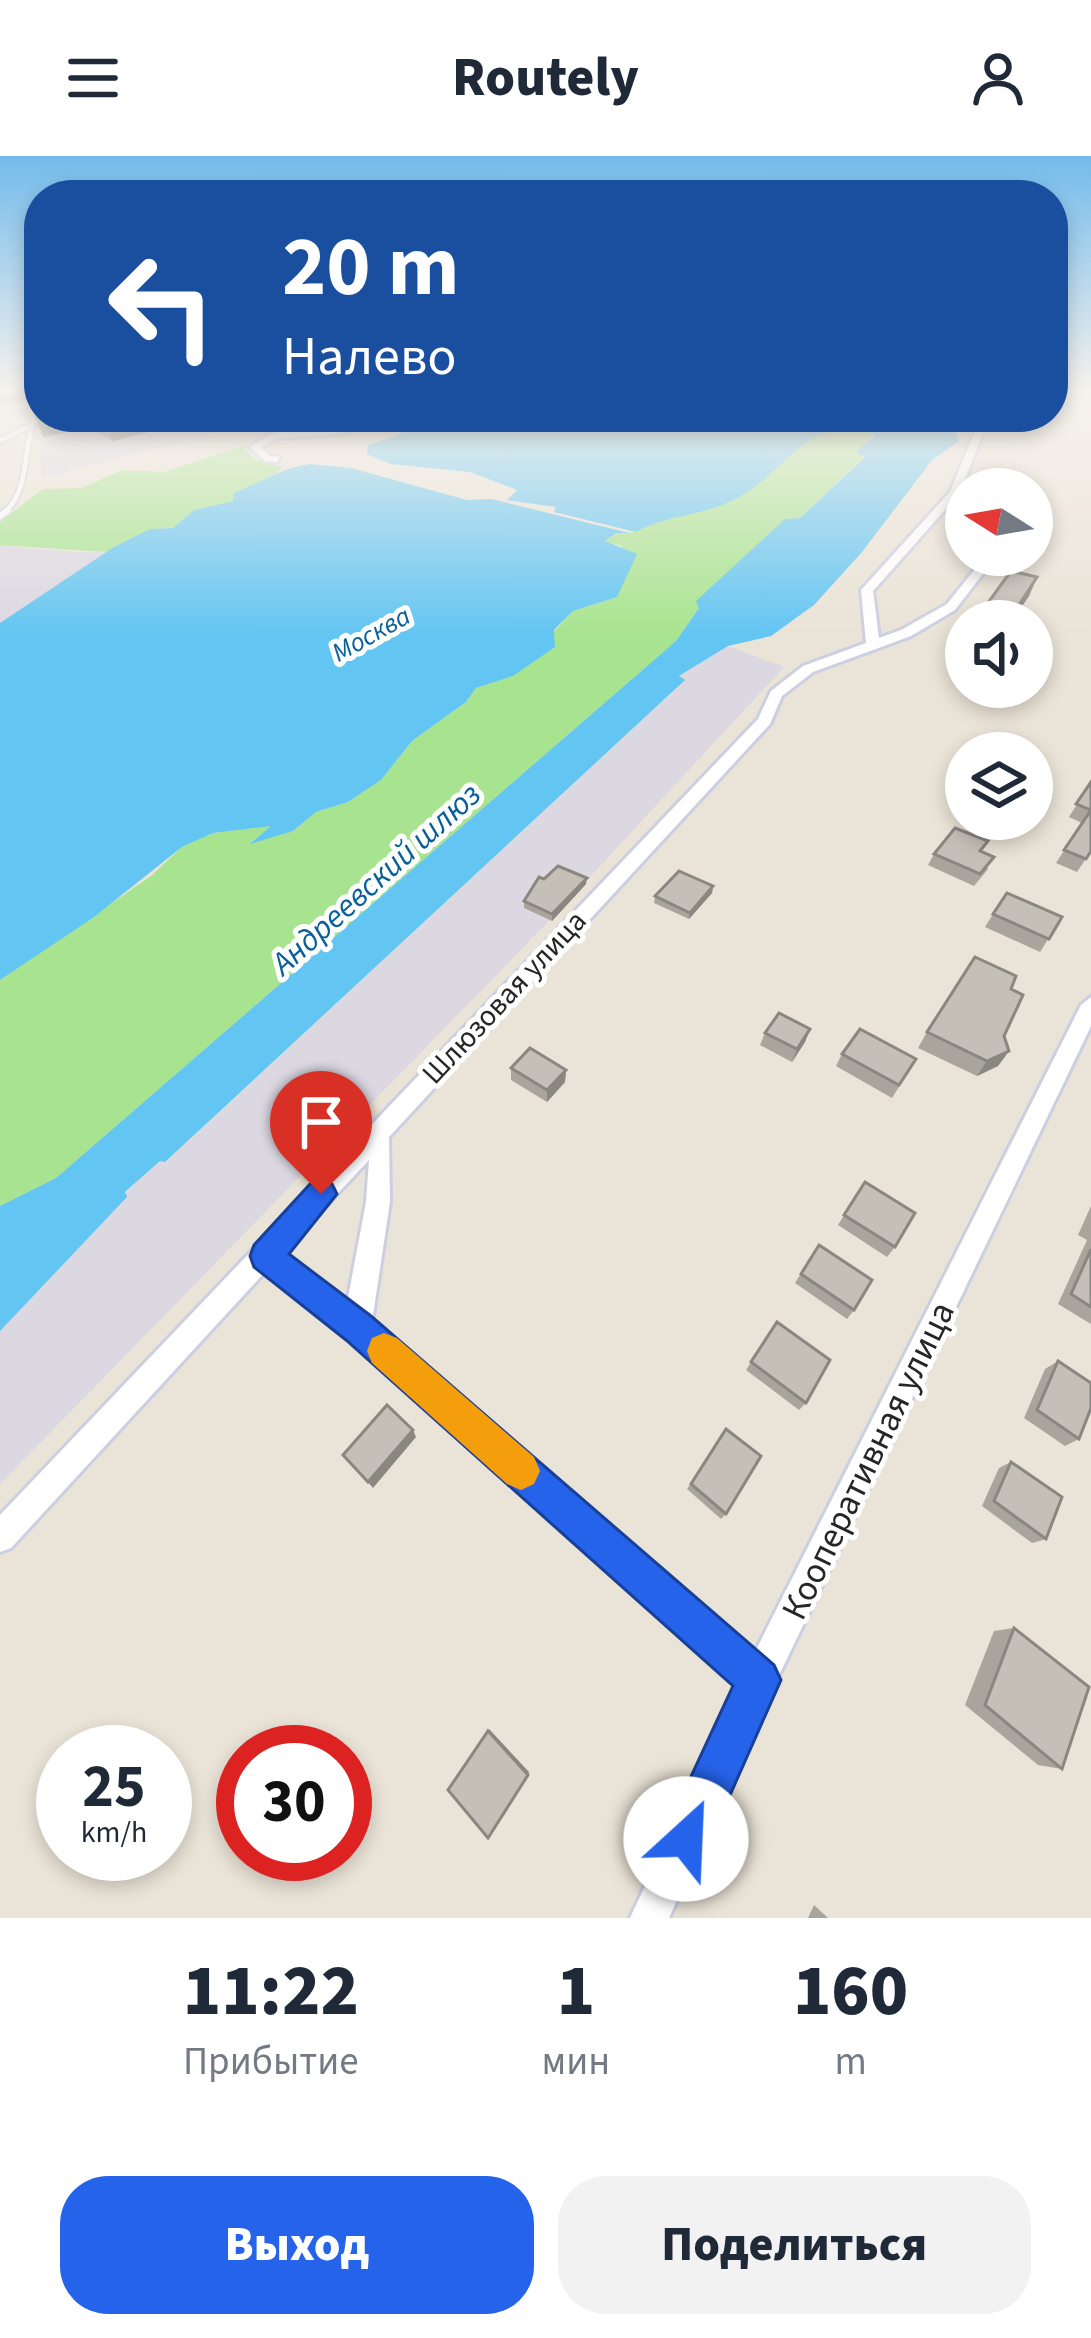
<!DOCTYPE html>
<html lang="ru">
<head>
<meta charset="utf-8">
<style>
  :root { --surface:#fff; --page:#f2f2f3; --text:#1f2937; --muted:#747a83; --accent:#2563eb }
  body { margin:0; font-family:"Source Sans 3",sans-serif; background:var(--page); color:var(--text); height:100vh; display:flex; flex-direction:column; font-size:45px; white-space:nowrap }
  * { box-sizing:border-box; margin:0 }
  p { font-size:39px; color:var(--muted) }
  .icon { flex:none; width:66px; height:66px; fill:none; stroke:currentColor; stroke-width:2; stroke-linecap:round; stroke-linejoin:round }
  .map { position:relative; height:1762px; overflow:hidden }
  .side { display:flex; flex-direction:column; background:var(--surface); flex:1 }
  .side>* { flex:none }
  .banner { position:absolute; left:24px; top:24px; width:1044px; height:252px; border-radius:48px; box-shadow:0 6px 18px #0003; background:#1a4fa0; color:#fff; overflow:hidden }
  .needle { width:78px; rotate:281deg }
  .fabs { position:absolute; left:945px; top:312px; display:grid; gap:24px }
  .fabs a { display:grid; place-items:center; width:108px; height:108px; border-radius:50%; background:var(--surface); box-shadow:0 6px 18px #0003; font-size:60px }
  .speed { position:absolute; left:36px; top:1569px; display:flex; gap:24px; font-size:60px; font-weight:700; text-align:center }
  .speed>* { display:grid; place-content:center; width:156px; height:156px; border-radius:50%; background:var(--surface); box-shadow:0 6px 18px #0003; line-height:1 }
  .speed small { font-size:30px; font-weight:400 }
  .speed .limit { border:18px solid #d22; background:#fff; color:#111 }
  .pin { position:absolute; display:grid; place-items:center; width:102px; height:102px; color:#fff; margin:-123px -51px; border-radius:50% 50% 50% 0; rotate:-45deg; box-shadow:0 0 12px #0007 }
  .pin .icon { rotate:45deg }
  .me { position:absolute; width:132px; margin:-66px; rotate:25deg; stroke-linejoin:round; filter:drop-shadow(0 0 9px #0008) }
  .turn { display:flex; align-items:center; gap:42px; height:252px; padding:0 60px; font-size:54px }
  .turn .icon { width:156px; height:156px; stroke-width:2.5 }
  .turn b { display:block; font-size:84px; line-height:102px }
  .eta { display:flex; justify-content:space-evenly; align-items:center; height:204px; text-align:center }
  .eta b { font-size:72px; font-weight:800; line-height:84px }
  .primary-button { display:flex; gap:24px; margin-top:auto; padding:24px 60px }
  .primary-button a { flex:1; height:138px; border-radius:48px; background:var(--accent); color:#fff; font-size:48px; font-weight:800; line-height:138px; text-align:center }
  .primary-button a+a { background:var(--page); color:var(--text) }
  header { display:flex; justify-content:space-between; align-items:center; height:156px; padding:0 60px; background:var(--surface); font-size:54px; font-weight:800 }
  .map>svg:first-child { display:block }
</style>
</head>
<body>
<header><svg class="icon" aria-label="menu" viewBox="0 0 24 24"><path d="M4 6h16M4 12h16M4 18h16"/></svg>Routely<svg class="icon" aria-label="person" viewBox="0 0 24 24"><circle cx="12" cy="8" r="4"/><path d="M4 21q1-7 8-7t8 7"/></svg></header>
<div class="map">
<svg width="1091" height="1762" viewBox="0 0 1091 1762">
  <rect width="100%" height="100%" fill="#eae3d7"/>
  <g fill="#dbd8e2">
    <path d="M 46,261 L 278,261 L 42,322 L 40,302 Z"/>
    <path d="M 0,389 L 73,396 L 107,396 L 0,467 Z"/>
    <path d="M 728,490 L 784,511 L 552,762 L 0,1328 L 0,1175 L 8,1163 L 126,1041 L 125,1037 L 160,1005 L 166,1006 L 684,525 L 678,521 Z"/>
  </g>
  <g fill="#a8e490">
    <path d="M 851,270 L 875,277 L 857,296 L 865,300 L 800,362 L 785,364 L 699,452 L 676,485 L 56,1022 L 0,1050 L 0,824 L 151,720 L 182,691 L 213,677 L 273,669 L 253,685 L 293,675 L 316,656 L 348,646 L 381,624 L 412,585 L 466,546 L 476,532 L 513,520 L 573,455 L 617,441 L 622,390 L 603,385 L 616,377 L 636,376 L 665,360 L 741,340 L 804,287 L 829,272 Z"/>
    <path d="M 242,290 L 256,304 L 283,312 L 233,345 L 194,354 L 173,372 L 150,373 L 107,396 L 0,389 L 0,366 L 43,333 L 81,332 L 123,314 L 164,316 Z"/>
  </g>
  <g fill="#63c5f2">
    <path d="M 444,261 L 961,261 L 966,266 L 954,271 L 959,285 L 932,304 L 862,396 L 814,449 L 771,480 L 728,490 L 679,520 L 685,524 L 165,1006 L 160,1005 L 125,1036 L 127,1041 L 0,1175 L 0,1050 L 56,1022 L 676,485 L 699,452 L 696,445 L 785,363 L 800,362 L 865,301 L 856,296 L 875,279 L 867,272 C 803,267 789,311 741,340 C 708,360 670,357 636,376 L 554,356 L 556,351 L 507,344 L 517,334 L 470,316 L 390,308 L 367,298 L 368,289 C 396,281 417,269 444,261 Z"/>
    <path d="M 310,308 L 351,312 L 467,344 L 492,343 L 629,377 L 616,377 L 605,385 L 637,398 L 617,441 L 573,455 L 554,474 L 555,491 L 513,520 L 476,532 L 466,546 L 412,585 L 381,624 L 348,646 L 316,656 L 293,675 L 250,688 L 271,670 L 213,677 L 182,691 L 94,761 L 0,824 L 0,467 L 114,391 L 150,373 L 173,372 L 194,354 L 233,345 L 234,337 C 260,326 282,312 310,308 Z"/>
  </g>
  <g fill="none" stroke-linecap="round" stroke-linejoin="round">
    <defs>
      <g id="lane-far1">
        <path d="M 0,285 L 28,271"/>
        <path d="M 4,357 C 33,331 20,287 39,254"/>
      </g>
      <path id="lane" d="M 0,360 L 8,354"/>
      <g id="street">
        <path d="M 384,261 L 399,261 L 338,278 L 277,282 L 261,291 L 270,300 L 280,301 L 277,306 L 265,305 L 250,291 L 275,276 L 338,272 Z"/>
        <path d="M 981,261 L 989,261 L 960,337 L 873,435 L 879,482 L 901,474 L 947,448 L 984,402 L 992,402 L 992,406 L 955,454 L 911,480 L 813,516 L 782,540 L 770,568 L 389,981 L 390,1046 L 372,1166 L 754,1498 L 1081,849 L 1091,841 L 1091,870 L 771,1536 L 669,1762 L 630,1762 L 739,1529 L 349,1181 L 266,1115 L 11,1392 L 0,1396 L 0,1359 L 758,563 L 771,535 L 803,510 L 866,487 L 861,434 L 950,336 ZM 369,1004 L 366,1046 L 347,1147 L 282,1097 Z"/>
      </g>
    </defs>
    <use href="#lane-far1" stroke="#cccfe1" stroke-width="8"/>
    <use href="#lane" stroke="#cccfe1" stroke-width="9"/>
    <use href="#street" stroke="#cccfe1" stroke-width="6"/>
    <use href="#lane-far1" stroke="#fff" stroke-width="4.5"/>
    <use href="#lane" stroke="#fff" stroke-width="6"/>
    <use href="#street" fill="#fff" fill-rule="evenodd"/>
  </g>
  <g fill="#a9a59d">
    <path d="M 207,261 L 113,285 L 87,271 L 43,281 L 36,262 Z"/>
    <path d="M 1037,421 L 1029,440 L 1012,465 L 981,465 L 987,448 Z"/>
    <path d="M 1091,626 L 1091,695 L 1077,716 L 1056,707 L 1082,667 L 1069,661 Z"/>
    <path d="M 982,696 L 988,713 L 974,730 L 928,709 L 934,698 Z"/>
    <path d="M 544,723 L 586,728 L 552,765 L 524,752 L 524,745 Z"/>
    <path d="M 713,730 L 712,737 L 689,763 L 654,747 L 655,740 Z"/>
    <path d="M 993,758 L 1062,761 L 1040,796 L 985,771 Z"/>
    <path d="M 810,873 L 805,886 L 792,906 L 760,889 L 765,877 Z"/>
    <path d="M 927,876 L 1004,880 L 1009,895 L 998,910 L 977,920 L 918,892 Z"/>
    <path d="M 842,898 L 916,903 L 892,942 L 836,910 Z"/>
    <path d="M 511,912 L 566,914 L 565,926 L 547,946 L 511,924 Z"/>
    <path d="M 865,1026 L 895,1091 L 887,1101 L 838,1069 Z"/>
    <path d="M 1091,1050 L 1091,1168 L 1058,1148 L 1087,1084 L 1078,1079 Z"/>
    <path d="M 819,1089 L 854,1154 L 847,1163 L 795,1127 Z"/>
    <path d="M 777,1166 L 806,1247 L 799,1254 L 746,1214 Z"/>
    <path d="M 1058,1205 L 1079,1283 L 1065,1290 L 1024,1262 L 1045,1213 Z"/>
    <path d="M 726,1273 L 726,1358 L 721,1363 L 687,1333 Z"/>
    <path d="M 1011,1306 L 1046,1383 L 1032,1387 L 982,1350 L 999,1312 Z"/>
    <path d="M 1014,1472 L 1062,1613 L 1038,1609 L 965,1549 L 994,1475 Z"/>
    <path d="M 814,1749 L 828,1762 L 808,1762 Z"/>
  </g>
  <g fill="#8a8680">
    <path d="M 26,233 L 39,233 L 39,236 L 25,245 L 0,247 L 0,237 Z"/>
    <path d="M 83,261 L 87,271 L 43,281 L 36,262 Z"/>
    <path d="M 125,261 L 207,261 L 113,285 L 106,266 Z"/>
    <path d="M 1037,421 L 1029,440 L 1012,465 L 1010,465 L 1015,455 Z"/>
    <path d="M 587,722 L 586,728 L 552,765 L 552,758 Z"/>
    <path d="M 713,730 L 712,737 L 689,763 L 690,757 Z"/>
    <path d="M 810,873 L 805,886 L 792,906 L 797,893 Z"/>
    <path d="M 1009,895 L 998,910 L 977,920 L 987,905 Z"/>
    <path d="M 566,914 L 565,926 L 547,946 L 547,934 Z"/>
    <path d="M 413,1274 L 416,1281 L 373,1332 L 368,1326 Z"/>
    <path d="M 489,1573 L 529,1616 L 528,1619 L 488,1575 Z"/>
  </g>
  <g fill="#c5c0b7" stroke="#8a8680" stroke-width="3">
    <path d="M 0,233 L 26,233 L 21,235 L 0,237 Z"/>
    <path d="M 39,245 L 39,261 L 36,262 L 34,247 Z"/>
    <path d="M 97,261 L 125,261 L 106,266 Z"/>
    <path d="M 1011,415 L 1037,421 L 1015,455 L 987,448 Z"/>
    <path d="M 1091,626 L 1091,654 L 1076,648 Z"/>
    <path d="M 1091,654 L 1091,695 L 1086,703 L 1064,694 Z"/>
    <path d="M 955,672 L 988,685 L 980,695 L 994,701 L 980,718 L 934,698 Z"/>
    <path d="M 558,710 L 587,722 L 552,758 L 524,745 L 539,721 L 544,723 Z"/>
    <path d="M 679,715 L 713,730 L 690,757 L 655,740 Z"/>
    <path d="M 1007,737 L 1062,761 L 1049,783 L 993,758 Z"/>
    <path d="M 975,801 L 1016,820 L 1011,833 L 1023,839 L 1004,880 L 1009,895 L 987,905 L 927,876 Z"/>
    <path d="M 779,857 L 810,873 L 797,893 L 765,877 Z"/>
    <path d="M 860,873 L 916,903 L 899,929 L 842,898 Z"/>
    <path d="M 530,892 L 566,914 L 547,934 L 511,912 Z"/>
    <path d="M 865,1026 L 915,1057 L 895,1091 L 844,1059 Z"/>
    <path d="M 819,1089 L 872,1124 L 854,1154 L 801,1118 Z"/>
    <path d="M 1091,1093 L 1091,1151 L 1071,1138 Z"/>
    <path d="M 777,1166 L 830,1204 L 806,1247 L 751,1206 Z"/>
    <path d="M 1058,1205 L 1091,1227 L 1091,1252 L 1079,1283 L 1037,1254 Z"/>
    <path d="M 387,1249 L 413,1274 L 368,1326 L 343,1299 Z"/>
    <path d="M 726,1273 L 761,1300 L 726,1358 L 691,1328 Z"/>
    <path d="M 1011,1306 L 1062,1341 L 1046,1383 L 994,1345 Z"/>
    <path d="M 1014,1472 L 1089,1531 L 1062,1613 L 985,1549 Z"/>
    <path d="M 488,1575 L 528,1619 L 488,1682 L 448,1634 Z"/>
  </g>
  <linearGradient id="sky" x2="0" y2="1"><stop stop-color="#73bbec"/><stop offset="0.49" stop-color="#f6f2ed"/><stop offset="1" stop-color="#f6f2ed" stop-opacity="0"/></linearGradient>
  <rect width="1091" height="479" fill="url(#sky)"/>
  <path fill="#2563eb" stroke="#184099" stroke-width="3" d="M 321,1024 L 332,1028 L 337,1038 L 289,1098 L 371,1160 L 774,1509 L 781,1524 L 703,1700 L 686,1707 L 669,1700 L 662,1683 L 733,1530 L 346,1184 L 254,1111 L 250,1100 L 254,1089 L 310,1028 Z"/>
  <path fill="#f59e0b" d="M 384,1177 L 397,1182 L 534,1301 L 540,1315 L 534,1328 L 521,1334 L 507,1328 L 372,1207 L 367,1195 L 372,1182 Z"/>
  <g text-anchor="middle" stroke-width="10" stroke-linejoin="round" paint-order="stroke">
    <g font-size="27" font-style="italic" fill="#085f99" stroke="#fff">
      <text transform="translate(371 478) rotate(-29)" y="9">Москва</text>
    </g>
    <g font-size="30" fill="#262626" stroke="#fff">
      <text transform="translate(504 841) rotate(-47)" y="10">Шлюзовая улица</text>
    </g>
    <g font-size="33" font-style="italic" fill="#085f99" stroke="#fff">
      <text transform="translate(375 722) rotate(-42)" y="12">Андреевский шлюз</text>
    </g>
    <g font-size="36" fill="#262626" stroke="#fff">
      <text transform="translate(867 1304) rotate(-64)" y="13">Кооперативная улица</text>
    </g>
  </g>
</svg>
<div class="fabs">
<a><svg class="needle" viewBox="-14 -14 28 28"><path d="M0-13l5 13h-10z" fill="#e53935"/><path d="M0 13l5-13h-10z" fill="#747a83"/></svg></a>
<a><svg class="icon" aria-label="sound" viewBox="0 0 24 24"><path d="M4 9h4l5-4v14l-5-4H4zM17 9q2 3 0 6"/></svg></a>
<a><svg class="icon" aria-label="layers" viewBox="0 0 24 24"><path d="M12 4l9 5-9 5-9-5zM3 14l9 5 9-5"/></svg></a>
</div>
<div class="speed"><div>25<small>km/h</small></div><div class="limit">30</div></div>
<div class="pin" style="left:321px;top:1038px;background:#d93025"><svg class="icon" aria-label="arrive" viewBox="0 0 24 24"><path d="M6 21V4h12l-3 4 3 4H6"/></svg></div>
<svg class="me" style="left:686px;top:1683px" viewBox="-20 -20 40 40"><circle r="19" fill="#fff"/><path d="M0-13L10 11 0 6-10 11z" fill="#2563eb"/></svg>
<div class="banner">
<div class="turn"><svg class="icon" aria-label="left" viewBox="0 0 24 24"><path d="M17 20v-9H6M10 6l-5 5 5 5"/></svg><div><b>20 m</b>Налево</div></div>
</div>
</div>
<section class="side">
<div class="eta">
<div><b>11:22</b><p>Прибытие</p></div>
<div><b>1</b><p>мин</p></div>
<div><b>160</b><p>m</p></div>
</div>
<div class="primary-button"><a>Выход</a><a>Поделиться</a></div>
</section>
</body>
</html>
